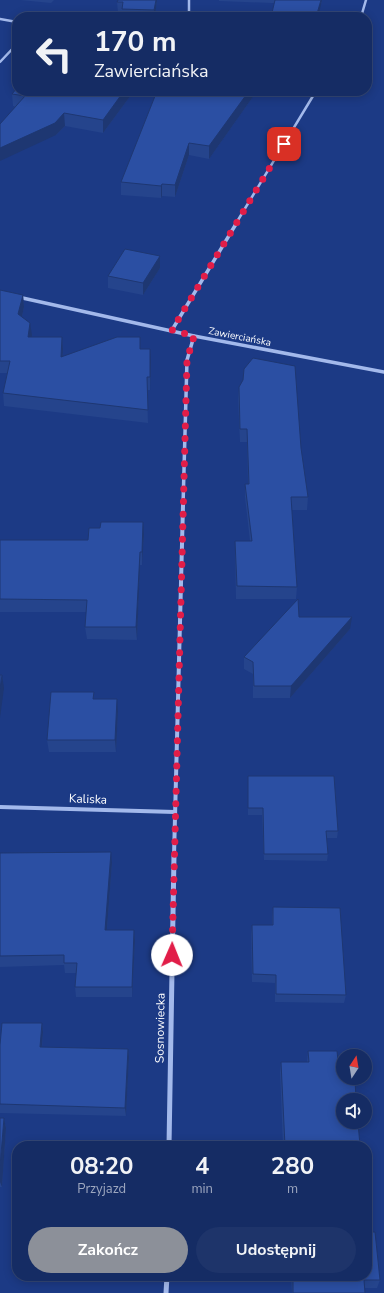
<!DOCTYPE html>
<html lang="pl">
<head>
<meta charset="utf-8">
<style>
  :root { --surface:#152c64; --page:#1e346a; --text:#f1f3f6; --muted:#9da7bf; --line:#344878; --accent:#8c9099 }
  body { margin:0; font-family:"Nunito Sans",sans-serif; background:var(--page); color:var(--text); height:100vh; display:flex; flex-direction:column; font-size:15px; white-space:nowrap }
  * { box-sizing:border-box; margin:0 }
  p { font-size:13px; color:var(--muted) }
  .icon { flex:none; width:22px; height:22px; fill:none; stroke:currentColor; stroke-width:2; stroke-linecap:round; stroke-linejoin:round }
  .map { position:relative; flex:1; overflow:hidden }
  .panel { position:absolute; left:12px; top:1141px; width:360px; height:140px; display:flex; flex-direction:column; background:var(--surface); border-radius:16px; box-shadow:0 2px 10px #0003,0 0 0 1px var(--line) }
  .panel>* { flex:none }
  .top-card { position:absolute; left:12px; top:12px; width:360px; height:84px; border-radius:16px; box-shadow:0 2px 10px #0003,0 0 0 1px var(--line); background:#152c64; color:var(--text); overflow:hidden }
  .needle { width:26px; rotate:12deg }
  .buttons { position:absolute; left:336px; top:1049px; display:grid; gap:8px }
  .buttons a { display:grid; place-items:center; width:36px; height:36px; border-radius:50%; background:var(--surface); box-shadow:0 2px 10px #0003,0 0 0 1px var(--line); font-size:20px }
  .pin { position:absolute; display:grid; place-items:center; width:34px; height:34px; color:#fff; margin:-17px; border-radius:8px; box-shadow:0 2px 6px #0006 }
  .me { position:absolute; width:44px; margin:-22px; rotate:1deg; stroke-linejoin:round; filter:drop-shadow(0 0 3px #0008) }
  .turn { display:flex; align-items:center; gap:14px; height:84px; padding:0 16px; font-size:18px }
  .turn .icon { width:52px; height:52px; stroke-width:2.5 }
  .turn b { display:block; font-size:28px; line-height:34px }
  .eta { display:flex; justify-content:space-evenly; align-items:center; height:68px; text-align:center }
  .eta b { font-size:24px; font-weight:700; line-height:28px }
  .cta { display:flex; gap:8px; margin-top:auto; padding:8px 16px }
  .cta a { flex:1; height:46px; border-radius:24px; background:var(--accent); color:#fff; font-size:16px; font-weight:700; line-height:46px; text-align:center }
  .cta a+a { background:var(--page); color:var(--text) }
  .map>svg:first-child { display:block }
</style>
</head>
<body>
<div class="map">
<svg width="384" height="1293" viewBox="0 0 384 1293">
  <rect width="100%" height="100%" fill="#1c3a85"/>
  <g fill="none" stroke-linecap="round" stroke-linejoin="round">
    <g stroke="#a3b9eb" stroke-width="2.5">
      <path d="M 189,0 L 189,17"/>
      <path d="M 361,17 L 366,0"/>
      <path d="M 0,19 L 17,22"/>
      <path d="M 0,62 L 17,44"/>
      <path d="M 235,225 L 316,91"/>
    </g>
    <g stroke="#a3b9eb" stroke-width="3.5">
      <path d="M 18,297 L 194,336 L 384,372"/>
      <path d="M 172,330 L 236,224"/>
      <path d="M 183,506 L 187,360 L 194,336"/>
    </g>
    <g stroke="#a3b9eb" stroke-width="4">
      <path d="M 0,807 L 175,812"/>
      <path d="M 174,856 L 183,505"/>
    </g>
    <g stroke="#a3b9eb" stroke-width="5">
      <path d="M 169,1146 L 174,855"/>
      <path d="M 166,1293 L 167,1276"/>
    </g>
  </g>
  <g fill="#25448c">
    <path d="M 20,0 L 54,0 L 51,3 Z"/>
    <path d="M 157,0 L 155,17 L 122,17 L 122,13 L 118,13 L 117,2 Z"/>
    <path d="M 219,0 L 322,0 L 321,5 L 219,1 Z"/>
    <path d="M 17,91 L 134,91 L 103,133 L 65,126 L 56,135 L 16,107 L 13,106 L 12,94 Z"/>
    <path d="M 157,91 L 257,91 L 209,159 L 189,155 L 175,197 L 162,196 L 161,198 L 121,195 L 121,182 Z"/>
    <path d="M 160,256 L 160,268 L 143,295 L 108,288 L 108,276 Z"/>
    <path d="M 0,290 L 23,295 L 24,307 L 22,317 L 32,335 L 31,337 L 62,337 L 63,349 L 63,357 L 141,349 L 151,361 L 150,390 L 147,390 L 148,423 L 4,406 L 3,393 L 7,373 L 0,373 Z"/>
    <path d="M 239,387 L 301,448 L 308,497 L 307,510 L 292,510 L 297,587 L 296,599 L 236,599 L 235,553 L 235,541 L 250,541 L 245,497 L 245,484 L 248,484 L 247,442 L 240,442 L 238,399 Z"/>
    <path d="M 144,535 L 142,565 L 140,565 L 137,640 L 87,639 L 85,627 L 87,612 L 0,612 L 0,540 L 88,540 Z"/>
    <path d="M 299,617 L 350,629 L 290,698 L 253,698 L 253,674 L 244,669 L 244,657 Z"/>
    <path d="M 94,699 L 118,712 L 116,752 L 49,752 L 47,740 Z"/>
    <path d="M 248,776 L 338,831 L 337,838 L 327,838 L 328,854 L 327,861 L 264,860 L 262,815 L 248,815 Z"/>
    <path d="M 0,853 L 112,863 L 107,930 L 134,930 L 135,941 L 132,997 L 76,997 L 75,987 L 76,973 L 65,973 L 64,965 L 0,967 Z"/>
    <path d="M 273,907 L 346,995 L 344,1003 L 275,1002 L 275,983 L 252,982 L 251,934 L 252,925 L 272,925 L 272,916 Z"/>
    <path d="M 42,1023 L 43,1032 L 42,1048 L 128,1049 L 129,1057 L 126,1116 L 0,1113 L 0,1045 Z"/>
    <path d="M 308,1051 L 340,1079 L 358,1122 L 360,1146 L 283,1146 L 280,1072 L 281,1062 L 307,1062 Z"/>
    <path d="M 0,1118 L 4,1118 L 6,1128 L 2,1187 L 0,1187 Z"/>
    <path d="M 291,1276 L 367,1276 L 380,1280 L 377,1288 L 365,1288 L 365,1293 L 292,1293 Z"/>
  </g>
  <g fill="#1e3772">
    <path d="M 156,0 L 157,0 L 155,17 L 154,17 L 154,10 Z"/>
    <path d="M 321,0 L 322,0 L 321,5 L 318,17 L 316,17 Z"/>
    <path d="M 124,91 L 134,91 L 103,133 L 103,120 Z"/>
    <path d="M 249,91 L 257,91 L 209,159 L 209,146 Z"/>
    <path d="M 64,113 L 65,126 L 56,135 L 0,161 L 0,148 Z"/>
    <path d="M 189,143 L 189,155 L 175,197 L 175,185 Z"/>
    <path d="M 162,184 L 162,196 L 161,198 L 161,186 Z"/>
    <path d="M 160,256 L 160,268 L 143,295 L 143,283 Z"/>
    <path d="M 23,295 L 24,307 L 20,326 L 18,314 Z"/>
    <path d="M 30,323 L 32,335 L 30,349 L 28,337 Z"/>
    <path d="M 62,337 L 63,349 L 62,370 L 61,357 Z"/>
    <path d="M 150,349 L 151,361 L 150,390 Z"/>
    <path d="M 143,522 L 144,535 L 142,565 L 142,552 Z"/>
    <path d="M 140,552 L 140,565 L 137,640 L 136,627 Z"/>
    <path d="M 352,617 L 350,629 L 290,698 L 291,686 Z"/>
    <path d="M 2,675 L 4,688 L 0,718 L 0,689 Z"/>
    <path d="M 117,699 L 118,712 L 116,752 L 115,740 Z"/>
    <path d="M 111,852 L 112,863 L 106,941 L 105,930 Z"/>
    <path d="M 134,930 L 135,941 L 132,997 L 132,987 Z"/>
    <path d="M 42,1023 L 43,1032 L 41,1056 L 40,1047 Z"/>
    <path d="M 128,1049 L 129,1057 L 126,1116 L 125,1108 Z"/>
    <path d="M 4,1118 L 6,1128 L 2,1187 L 0,1182 L 0,1166 Z"/>
  </g>
  <g fill="#2b4fa3" stroke="#1e3772">
    <path d="M 118,0 L 156,0 L 154,10 L 122,9 L 123,2 L 117,2 Z"/>
    <path d="M 275,0 L 321,0 L 316,17 L 271,17 Z"/>
    <path d="M 17,88 L 17,91 L 124,91 L 103,120 L 64,113 L 55,123 L 0,148 L 0,124 L 25,96 L 12,94 Z"/>
    <path d="M 157,91 L 249,91 L 209,146 L 189,143 L 175,185 L 162,184 L 161,186 L 121,182 Z"/>
    <path d="M 125,249 L 160,256 L 143,283 L 108,276 Z"/>
    <path d="M 0,290 L 23,295 L 18,314 L 30,323 L 28,337 L 62,337 L 61,357 L 117,337 L 140,337 L 140,349 L 150,349 L 150,377 L 147,377 L 148,410 L 3,393 L 10,361 L 0,361 Z"/>
    <path d="M 253,358 L 295,366 L 301,448 L 308,497 L 291,497 L 297,587 L 237,586 L 235,541 L 252,541 L 245,484 L 249,484 L 247,429 L 240,429 L 239,387 L 243,380 L 244,369 Z"/>
    <path d="M 101,522 L 143,522 L 142,552 L 140,552 L 136,627 L 85,627 L 87,600 L 0,599 L 0,540 L 88,540 L 89,528 L 100,528 Z"/>
    <path d="M 298,599 L 299,617 L 352,617 L 291,686 L 254,686 L 253,662 L 244,657 Z"/>
    <path d="M 0,675 L 2,675 L 0,689 Z"/>
    <path d="M 51,692 L 94,692 L 93,699 L 117,699 L 115,740 L 47,740 Z"/>
    <path d="M 248,776 L 334,776 L 338,831 L 326,831 L 328,854 L 264,854 L 263,808 L 248,808 Z"/>
    <path d="M 111,852 L 105,930 L 134,930 L 132,987 L 75,987 L 77,963 L 64,963 L 64,955 L 0,956 L 0,853 Z"/>
    <path d="M 273,907 L 340,908 L 346,995 L 276,994 L 276,975 L 253,974 L 252,925 L 273,925 Z"/>
    <path d="M 2,1023 L 42,1023 L 40,1047 L 128,1049 L 125,1108 L 0,1104 L 0,1045 Z"/>
    <path d="M 308,1051 L 337,1051 L 340,1079 L 355,1079 L 356,1100 L 343,1100 L 343,1122 L 358,1122 L 360,1146 L 285,1146 L 281,1062 L 309,1062 Z"/>
    <path d="M 0,1118 L 4,1118 L 0,1166 Z"/>
    <path d="M 367,1232 L 375,1232 L 380,1280 L 364,1280 L 365,1293 L 293,1293 L 293,1276 L 367,1276 Z"/>
  </g>
  <g fill="none" stroke-linecap="round" stroke-linejoin="round">
    <path stroke="#e11d48" stroke-width="7" stroke-dasharray="0 12.6" d="M 172,955 L 187,360 L 194,336 L 172,330 L 284,144"/>
  </g>
  <g text-anchor="middle" stroke-width="4" stroke-linejoin="round" paint-order="stroke">
    <g font-size="10" fill="#fff" stroke="#1c3a85">
      <text transform="translate(240 336) rotate(11)" y="4">Zawierciańska</text>
    </g>
    <g font-size="12" fill="#fff" stroke="#1c3a85">
      <text transform="translate(88 799) rotate(2)" y="4">Kaliska</text>
      <text transform="translate(160 1028) rotate(-89)" y="4">Sosnowiecka</text>
    </g>
  </g>
</svg>
<div class="buttons">
<a><svg class="needle" viewBox="-14 -14 28 28"><path d="M0-13l5 13h-10z" fill="#e53935"/><path d="M0 13l5-13h-10z" fill="#9da7bf"/></svg></a>
<a><svg class="icon" aria-label="sound" viewBox="0 0 24 24"><path d="M4 9h4l5-4v14l-5-4H4zM17 9q2 3 0 6"/></svg></a>
</div>
<div class="pin" style="left:284px;top:144px;background:#d93025"><svg class="icon" aria-label="arrive" viewBox="0 0 24 24"><path d="M6 21V4h12l-3 4 3 4H6"/></svg></div>
<svg class="me" style="left:172px;top:955px" viewBox="-20 -20 40 40"><circle r="19" fill="#fff"/><path d="M0-13L10 11 0 6-10 11z" fill="#e11d48"/></svg>
<div class="top-card">
<div class="turn"><svg class="icon" aria-label="left" viewBox="0 0 24 24"><path d="M17 20v-9H6M10 6l-5 5 5 5"/></svg><div><b>170 m</b>Zawierciańska</div></div>
</div>
<section class="panel">
<div class="eta">
<div><b>08:20</b><p>Przyjazd</p></div>
<div><b>4</b><p>min</p></div>
<div><b>280</b><p>m</p></div>
</div>
<div class="cta"><a>Zakończ</a><a>Udostępnij</a></div>
</section>
</div>
</body>
</html>
